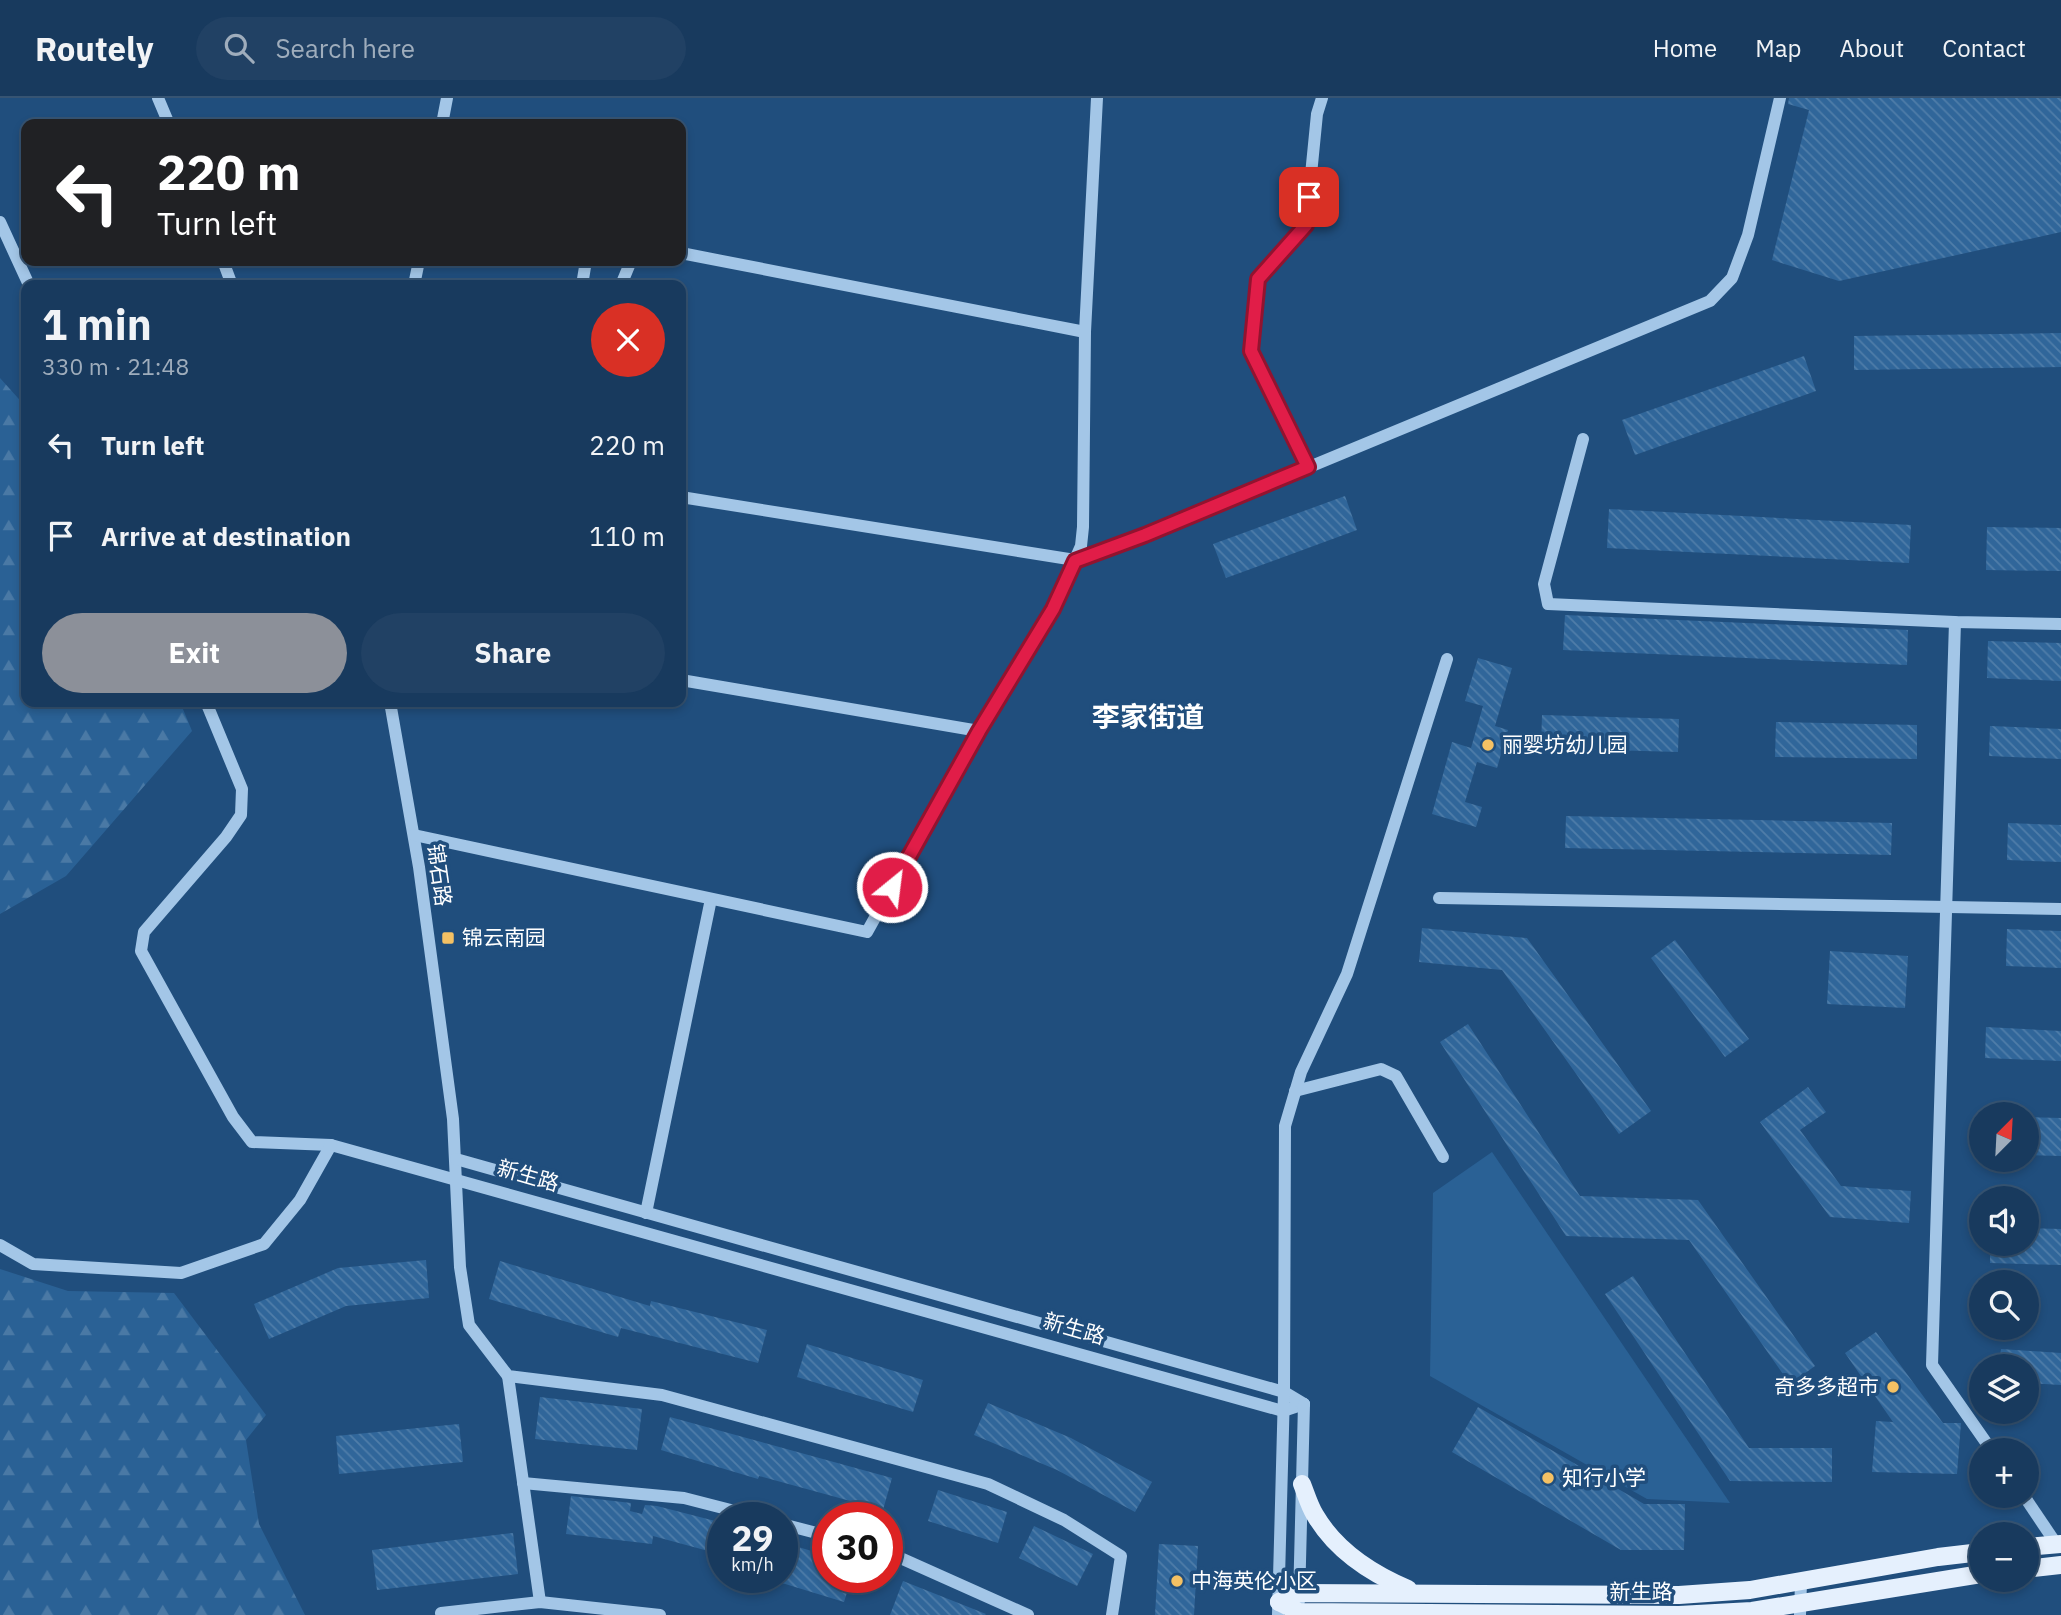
<!DOCTYPE html>
<html lang="en">
<head>
<meta charset="utf-8">
<style>
  :root { --surface:#183a5e; --page:#214164; --text:#f1f3f6; --muted:#9fadbc; --line:#365473; --accent:#8c9099 }
  body { margin:0; font-family:"IBM Plex Sans","Noto Sans SC",sans-serif; background:var(--page); color:var(--text); height:100vh; display:flex; flex-direction:column; font-size:26px; white-space:nowrap }
  * { box-sizing:border-box; margin:0 }
  p { font-size:23px; color:var(--muted) }
  .icon { flex:none; width:38px; height:38px; fill:none; stroke:currentColor; stroke-width:2; stroke-linecap:round; stroke-linejoin:round }
  .map { position:relative; flex:1; overflow:hidden }
  .details { position:absolute; left:21px; top:182px; width:665px; height:427px; display:flex; flex-direction:column; background:var(--surface); border-radius:14px; box-shadow:0 4px 10px #0003,0 0 0 2px var(--line) }
  .details>* { flex:none }
  .top-card { position:absolute; left:21px; top:21px; width:665px; height:147px; border-radius:14px; box-shadow:0 4px 10px #0003,0 0 0 2px var(--line); background:#202124; color:#fff; overflow:hidden }
  .needle { width:46px; rotate:24deg }
  .buttons { position:absolute; left:1969px; top:1004px; display:grid; gap:14px }
  .buttons a { display:grid; place-items:center; width:70px; height:70px; border-radius:50%; background:var(--surface); box-shadow:0 4px 10px #0003,0 0 0 2px var(--line); font-size:35px }
  .speed { position:absolute; left:707px; top:1404px; display:flex; gap:14px; font-size:35px; font-weight:700; text-align:center }
  .speed>* { display:grid; place-content:center; width:91px; height:91px; border-radius:50%; background:var(--surface); box-shadow:0 4px 10px #0003,0 0 0 2px var(--line); line-height:1 }
  .speed small { font-size:18px; font-weight:400 }
  .speed .limit { border:10px solid #d22; background:#fff; color:#111 }
  .pin { position:absolute; display:grid; place-items:center; width:60px; height:60px; color:#fff; margin:-30px; border-radius:14px; box-shadow:0 4px 10px #0006 }
  .me { position:absolute; width:77px; margin:-38px; rotate:29deg; stroke-linejoin:round; filter:drop-shadow(0 0 5px #0008) }
  .turn { display:flex; align-items:center; gap:24px; height:147px; padding:0 21px; font-size:32px }
  .turn .icon { width:91px; height:91px; stroke-width:2.5 }
  .turn b { display:block; font-size:49px; line-height:60px }
  .round { display:grid; place-items:center; flex:none; width:74px; height:74px; border-radius:37px; background:var(--page) }
  .headline { display:flex; align-items:center; justify-content:space-between; height:119px; padding:0 21px }
  h1 { font-size:42px; font-weight:700; line-height:52px }
  .button { display:flex; gap:14px; margin-top:auto; padding:14px 21px }
  .button a { flex:1; height:80px; border-radius:42px; background:var(--accent); color:#fff; font-size:28px; font-weight:700; line-height:80px; text-align:center }
  .button a+a { background:var(--page); color:var(--text) }
  ul { padding:0; list-style:none }
  li { display:flex; align-items:center; gap:21px; height:91px; padding:0 21px }
  li div { flex:1 }
  li b { display:block; font-size:26px }
  li em { font-style:normal }
  header { display:flex; align-items:center; gap:42px; box-sizing:border-box; height:98px; padding:0 35px; background:var(--surface); border-bottom:2px solid var(--line) }
  header strong { font-size:33px }
  nav { display:flex; gap:38px; margin-inline-start:auto; font-size:24px }
  .search { width:490px; height:63px; background:var(--page); display:flex; align-items:center; gap:18px; box-sizing:border-box; padding:0 24px; border-radius:38px; color:var(--muted); font-size:26px }
  .map>svg:first-child { display:block }
</style>
</head>
<body>
<header>
<strong>Routely</strong>
<div class="search"><svg class="icon" aria-label="search" viewBox="0 0 24 24"><circle cx="10" cy="10" r="6"/><path d="M15 15l6 6"/></svg>Search here</div>
<nav><a>Home</a><a>Map</a><a>About</a><a>Contact</a></nav>
</header>
<div class="map">
<svg width="2061" height="1517" viewBox="0 0 2061 1517">
  <defs>
    <pattern id="forest-firs" width="22" height="20" patternUnits="userSpaceOnUse" patternTransform="scale(1.75)"><rect width="22" height="20" fill="#2a6195"/><path d="M5 1l3.5 6h-7zM16 11l3.5 6h-7z" fill="#4a79a5"/></pattern>
    <pattern id="building-back-hatch" width="6" height="6" patternUnits="userSpaceOnUse" patternTransform="scale(1.75)"><rect width="6" height="6" fill="#30669a"/><path d="M-1 5l2 2M0 0l6 6M5-1l2 2" fill="none" stroke="#4f7da9"/></pattern>
  </defs>
  <rect width="100%" height="100%" fill="#204e7d"/>
  <g fill="url(#forest-firs)">
    <path d="M 0,280 L 26,309 L 26,604 L 180,604 L 192,633 L 66,778 L 0,816 Z"/>
    <path d="M 0,1171 L 68,1193 L 174,1195 L 266,1317 L 246,1342 L 259,1426 L 305,1517 L 0,1517 Z"/>
  </g>
  <path fill="#2a6195" d="M 1492,1054 L 1730,1405 L 1647,1401 L 1430,1278 L 1433,1095 Z"/>
  <g fill="url(#building-back-hatch)">
    <path d="M 1789,0 L 2061,0 L 2061,134 L 1839,183 L 1772,162 L 1809,12 L 1788,6 Z"/>
    <path d="M 2061,235 L 2061,269 L 1854,272 L 1854,238 Z"/>
    <path d="M 1804,258 L 1816,293 L 1635,357 L 1622,322 Z"/>
    <path d="M 1345,398 L 1357,432 L 1226,480 L 1213,446 Z"/>
    <path d="M 1609,411 L 1911,427 L 1909,465 L 1607,450 Z"/>
    <path d="M 1987,429 L 2061,430 L 2061,473 L 1986,472 Z"/>
    <path d="M 1565,517 L 1908,532 L 1907,567 L 1563,552 Z"/>
    <path d="M 1988,543 L 2061,545 L 2061,583 L 1987,580 Z"/>
    <path d="M 1478,560 L 1512,570 L 1495,628 L 1508,632 L 1497,670 L 1477,664 L 1465,704 L 1482,709 L 1476,729 L 1432,716 L 1452,644 L 1471,650 L 1483,608 L 1465,603 Z"/>
    <path d="M 1542,617 L 1679,621 L 1678,654 L 1541,650 Z"/>
    <path d="M 1776,624 L 1917,627 L 1917,661 L 1775,659 Z"/>
    <path d="M 1990,628 L 2061,631 L 2061,661 L 1989,658 Z"/>
    <path d="M 1566,718 L 1892,725 L 1891,757 L 1565,750 Z"/>
    <path d="M 2008,725 L 2061,727 L 2061,764 L 2007,762 Z"/>
    <path d="M 1422,830 L 1527,840 L 1651,1013 L 1619,1036 L 1502,872 L 1419,864 Z"/>
    <path d="M 2007,831 L 2061,833 L 2061,870 L 2006,868 Z"/>
    <path d="M 1675,842 L 1749,941 L 1725,959 L 1651,860 Z"/>
    <path d="M 1830,853 L 1908,858 L 1905,910 L 1827,906 Z"/>
    <path d="M 1468,926 L 1580,1098 L 1698,1102 L 1815,1268 L 1790,1286 L 1689,1142 L 1566,1138 L 1440,944 Z"/>
    <path d="M 1986,929 L 2061,933 L 2061,963 L 1985,960 Z"/>
    <path d="M 1808,989 L 1826,1014 L 1800,1032 L 1841,1088 L 1911,1093 L 1909,1125 L 1830,1119 L 1760,1024 Z"/>
    <path d="M 2026,1019 L 2061,1020 L 2061,1058 L 2026,1057 Z"/>
    <path d="M 2026,1130 L 2061,1131 L 2061,1167 L 1990,1165 L 1990,1146 L 2026,1146 Z"/>
    <path d="M 426,1162 L 429,1200 L 346,1208 L 269,1241 L 254,1206 L 338,1170 Z"/>
    <path d="M 500,1163 L 650,1208 L 651,1203 L 767,1232 L 758,1265 L 621,1230 L 618,1239 L 489,1201 Z"/>
    <path d="M 1633,1178 L 1749,1350 L 1832,1350 L 1832,1384 L 1730,1383 L 1605,1196 Z"/>
    <path d="M 1876,1234 L 1943,1325 L 1961,1325 L 1957,1376 L 1872,1374 L 1876,1323 L 1893,1324 L 1845,1255 Z"/>
    <path d="M 807,1246 L 923,1282 L 913,1314 L 797,1279 Z"/>
    <path d="M 2001,1251 L 2061,1255 L 2061,1287 L 2026,1285 L 2026,1269 L 1999,1269 Z"/>
    <path d="M 540,1299 L 642,1311 L 637,1352 L 535,1341 Z"/>
    <path d="M 988,1305 L 1071,1340 L 1152,1384 L 1135,1414 L 1057,1372 L 974,1337 Z"/>
    <path d="M 1478,1309 L 1644,1406 L 1685,1406 L 1684,1452 L 1621,1452 L 1452,1354 Z"/>
    <path d="M 670,1319 L 892,1380 L 883,1412 L 759,1378 L 758,1381 L 661,1352 Z"/>
    <path d="M 459,1326 L 463,1364 L 339,1376 L 336,1338 Z"/>
    <path d="M 938,1392 L 1007,1414 L 998,1445 L 928,1423 Z"/>
    <path d="M 571,1398 L 631,1405 L 630,1413 L 642,1416 L 645,1407 L 657,1408 L 723,1425 L 723,1457 L 653,1438 L 652,1446 L 566,1436 Z"/>
    <path d="M 1034,1428 L 1093,1456 L 1077,1488 L 1019,1460 Z"/>
    <path d="M 513,1435 L 518,1476 L 377,1492 L 372,1452 Z"/>
    <path d="M 782,1444 L 828,1458 L 828,1479 L 852,1479 L 844,1504 L 782,1485 Z"/>
    <path d="M 1159,1446 L 1198,1448 L 1194,1517 L 1155,1517 Z"/>
    <path d="M 903,1483 L 986,1516 L 985,1517 L 890,1517 Z"/>
  </g>
  <g fill="none" stroke-linecap="round" stroke-linejoin="round">
    <g stroke="#a3c6e7" stroke-width="12">
      <path d="M 158,0 L 169,26"/>
      <path d="M 442,26 L 447,0"/>
      <path d="M 0,124 L 29,187"/>
      <path d="M 681,155 L 1085,234"/>
      <path d="M 223,163 L 232,187"/>
      <path d="M 414,187 L 419,163"/>
      <path d="M 582,187 L 586,163"/>
      <path d="M 621,187 L 631,163"/>
      <path d="M 1583,341 L 1544,486 L 1548,506 L 1955,524 L 2061,526"/>
      <path d="M 1308,369 L 1250,253 L 1258,181 L 1306,127 L 1317,16 L 1322,0"/>
      <path d="M 681,399 L 1075,462 L 1145,437 L 1710,203 L 1732,180 L 1748,137 L 1780,0"/>
      <path d="M 1955,524 L 1932,1267 L 1992,1353"/>
      <path d="M 681,582 L 979,633"/>
      <path d="M 206,604 L 242,691 L 241,717 L 226,739 L 144,834 L 141,853 L 233,1019 L 252,1044 L 331,1047 L 1283,1313 L 1304,1306"/>
      <path d="M 390,604 L 419,769 L 453,1021 L 460,1169 L 469,1227 L 508,1278 L 662,1297 L 988,1386 L 1064,1422 L 1121,1458 L 1112,1517"/>
      <path d="M 414,737 L 867,834 L 979,633 L 1053,511 L 1081,448 L 1083,429 L 1085,234 L 1097,0"/>
      <path d="M 1439,800 L 2061,811"/>
      <path d="M 1295,993 L 1381,971 L 1396,978 L 1443,1059"/>
      <path d="M 456,1061 L 1284,1294 L 1304,1306"/>
      <path d="M 646,1115 L 711,801"/>
      <path d="M 0,1147 L 33,1166 L 181,1175 L 264,1146 L 300,1102 L 331,1047"/>
      <path d="M 508,1278 L 540,1504"/>
      <path d="M 523,1385 L 684,1400 L 758,1419"/>
      <path d="M 2024,1398 L 2057,1447"/>
      <path d="M 782,1426 L 828,1438"/>
      <path d="M 887,1454 L 1028,1517"/>
      <path d="M 1299,1503 L 1304,1306"/>
      <path d="M 441,1515 L 540,1504 L 660,1517"/>
      <path d="M 1278,1517 L 1284,1294 L 1285,1028 L 1301,974 L 1347,876 L 1447,561"/>
      <path d="M 1800,1517 L 1801,1483"/>
    </g>
    <g stroke="#e5f0fd" stroke-width="18">
      <path d="M 1302,1386 C 1306,1396 1309,1407 1315,1417 C 1336,1453 1370,1475 1408,1491"/>
      <path d="M 2026,1449 L 2061,1446"/>
      <path d="M 2026,1471 L 2061,1467"/>
      <path d="M 1279,1504 L 1299,1495 L 1679,1497 L 1750,1492 L 1938,1459 L 1981,1454"/>
      <path d="M 1279,1504 L 1299,1514 L 1679,1517 L 1752,1513 L 1981,1476"/>
    </g>
  </g>
  <g fill="none" stroke-linecap="round" stroke-linejoin="round">
    <defs>
      <path id="route" d="M 892,789 L 979,633 L 1053,511 L 1075,463 L 1145,437 L 1308,369 L 1251,253 L 1258,181 L 1306,127 L 1309,99"/>
    </defs>
    <use href="#route" stroke="#92132f" stroke-width="18"/>
    <use href="#route" stroke="#e11d48" stroke-width="12"/>
  </g>
  <g fill="#f4c164" stroke="#204e7d" stroke-width="2.5">
    <circle cx="1488" cy="647" r="7"/>
    <rect x="441" y="833" width="14" height="14" rx="3.5"/>
    <circle cx="1893" cy="1289" r="7"/>
    <circle cx="1548" cy="1380" r="7"/>
    <circle cx="1177" cy="1483" r="7"/>
  </g>
  <g text-anchor="middle" stroke-width="7" stroke-linejoin="round" paint-order="stroke">
    <g font-size="21" fill="#fff" stroke="#204e7d" text-anchor="start">
      <text x="1502" y="654">丽婴坊幼儿园</text>
      <text x="462" y="847">锦云南园</text>
      <text x="1879" y="1296" text-anchor="end">奇多多超市</text>
      <text x="1562" y="1387">知行小学</text>
      <text x="1191" y="1490">中海英伦小区</text>
    </g>
    <g font-size="21" fill="#fff" stroke="#204e7d">
      <text transform="translate(439 777) rotate(82)" y="7">锦石路</text>
      <text transform="translate(528 1078) rotate(16)" y="7">新生路</text>
      <text transform="translate(1074 1231) rotate(16)" y="7">新生路</text>
      <text x="1641" y="1501">新生路</text>
    </g>
    <g font-size="28" font-weight="bold" fill="#fff" stroke="#204e7d">
      <text x="1148" y="629">李家街道</text>
    </g>
  </g>
</svg>
<div class="buttons">
<a><svg class="needle" viewBox="-14 -14 28 28"><path d="M0-13l5 13h-10z" fill="#e53935"/><path d="M0 13l5-13h-10z" fill="#9fadbc"/></svg></a>
<a><svg class="icon" aria-label="sound" viewBox="0 0 24 24"><path d="M4 9h4l5-4v14l-5-4H4zM17 9q2 3 0 6"/></svg></a>
<a><svg class="icon" aria-label="search" viewBox="0 0 24 24"><circle cx="10" cy="10" r="6"/><path d="M15 15l6 6"/></svg></a>
<a><svg class="icon" aria-label="layers" viewBox="0 0 24 24"><path d="M12 4l9 5-9 5-9-5zM3 14l9 5 9-5"/></svg></a>
<a>+</a>
<a>−</a>
</div>
<div class="speed"><div>29<small>km/h</small></div><div class="limit">30</div></div>
<div class="pin" style="left:1309px;top:99px;background:#d93025"><svg class="icon" aria-label="arrive" viewBox="0 0 24 24"><path d="M6 21V4h12l-3 4 3 4H6"/></svg></div>
<svg class="me" style="left:892px;top:789px" viewBox="-20 -20 40 40"><circle r="17" fill="#e11d48" stroke="#fff" stroke-width="3"/><path d="M0-11L8 9 0 5-8 9z" fill="#fff"/></svg>
<div class="top-card">
<div class="turn"><svg class="icon" aria-label="left" viewBox="0 0 24 24"><path d="M17 20v-9H6M10 6l-5 5 5 5"/></svg><div><b>220 m</b>Turn left</div></div>
</div>
<section class="details">
<div class="headline"><div><h1>1 min</h1><p>330 m · 21:48</p></div><a class="round" style="background:#d93025;color:#fff"><svg class="icon" aria-label="close" viewBox="0 0 24 24"><path d="M6 6l12 12M18 6L6 18"/></svg></a></div>
<ul>
<li><svg class="icon" aria-label="left" viewBox="0 0 24 24"><path d="M17 20v-9H6M10 6l-5 5 5 5"/></svg><div><b>Turn left</b></div><em>220 m</em></li>
<li><svg class="icon" aria-label="arrive" viewBox="0 0 24 24"><path d="M6 21V4h12l-3 4 3 4H6"/></svg><div><b>Arrive at destination</b></div><em>110 m</em></li>
</ul>
<div class="button"><a>Exit</a><a>Share</a></div>
</section>
</div>
</body>
</html>
